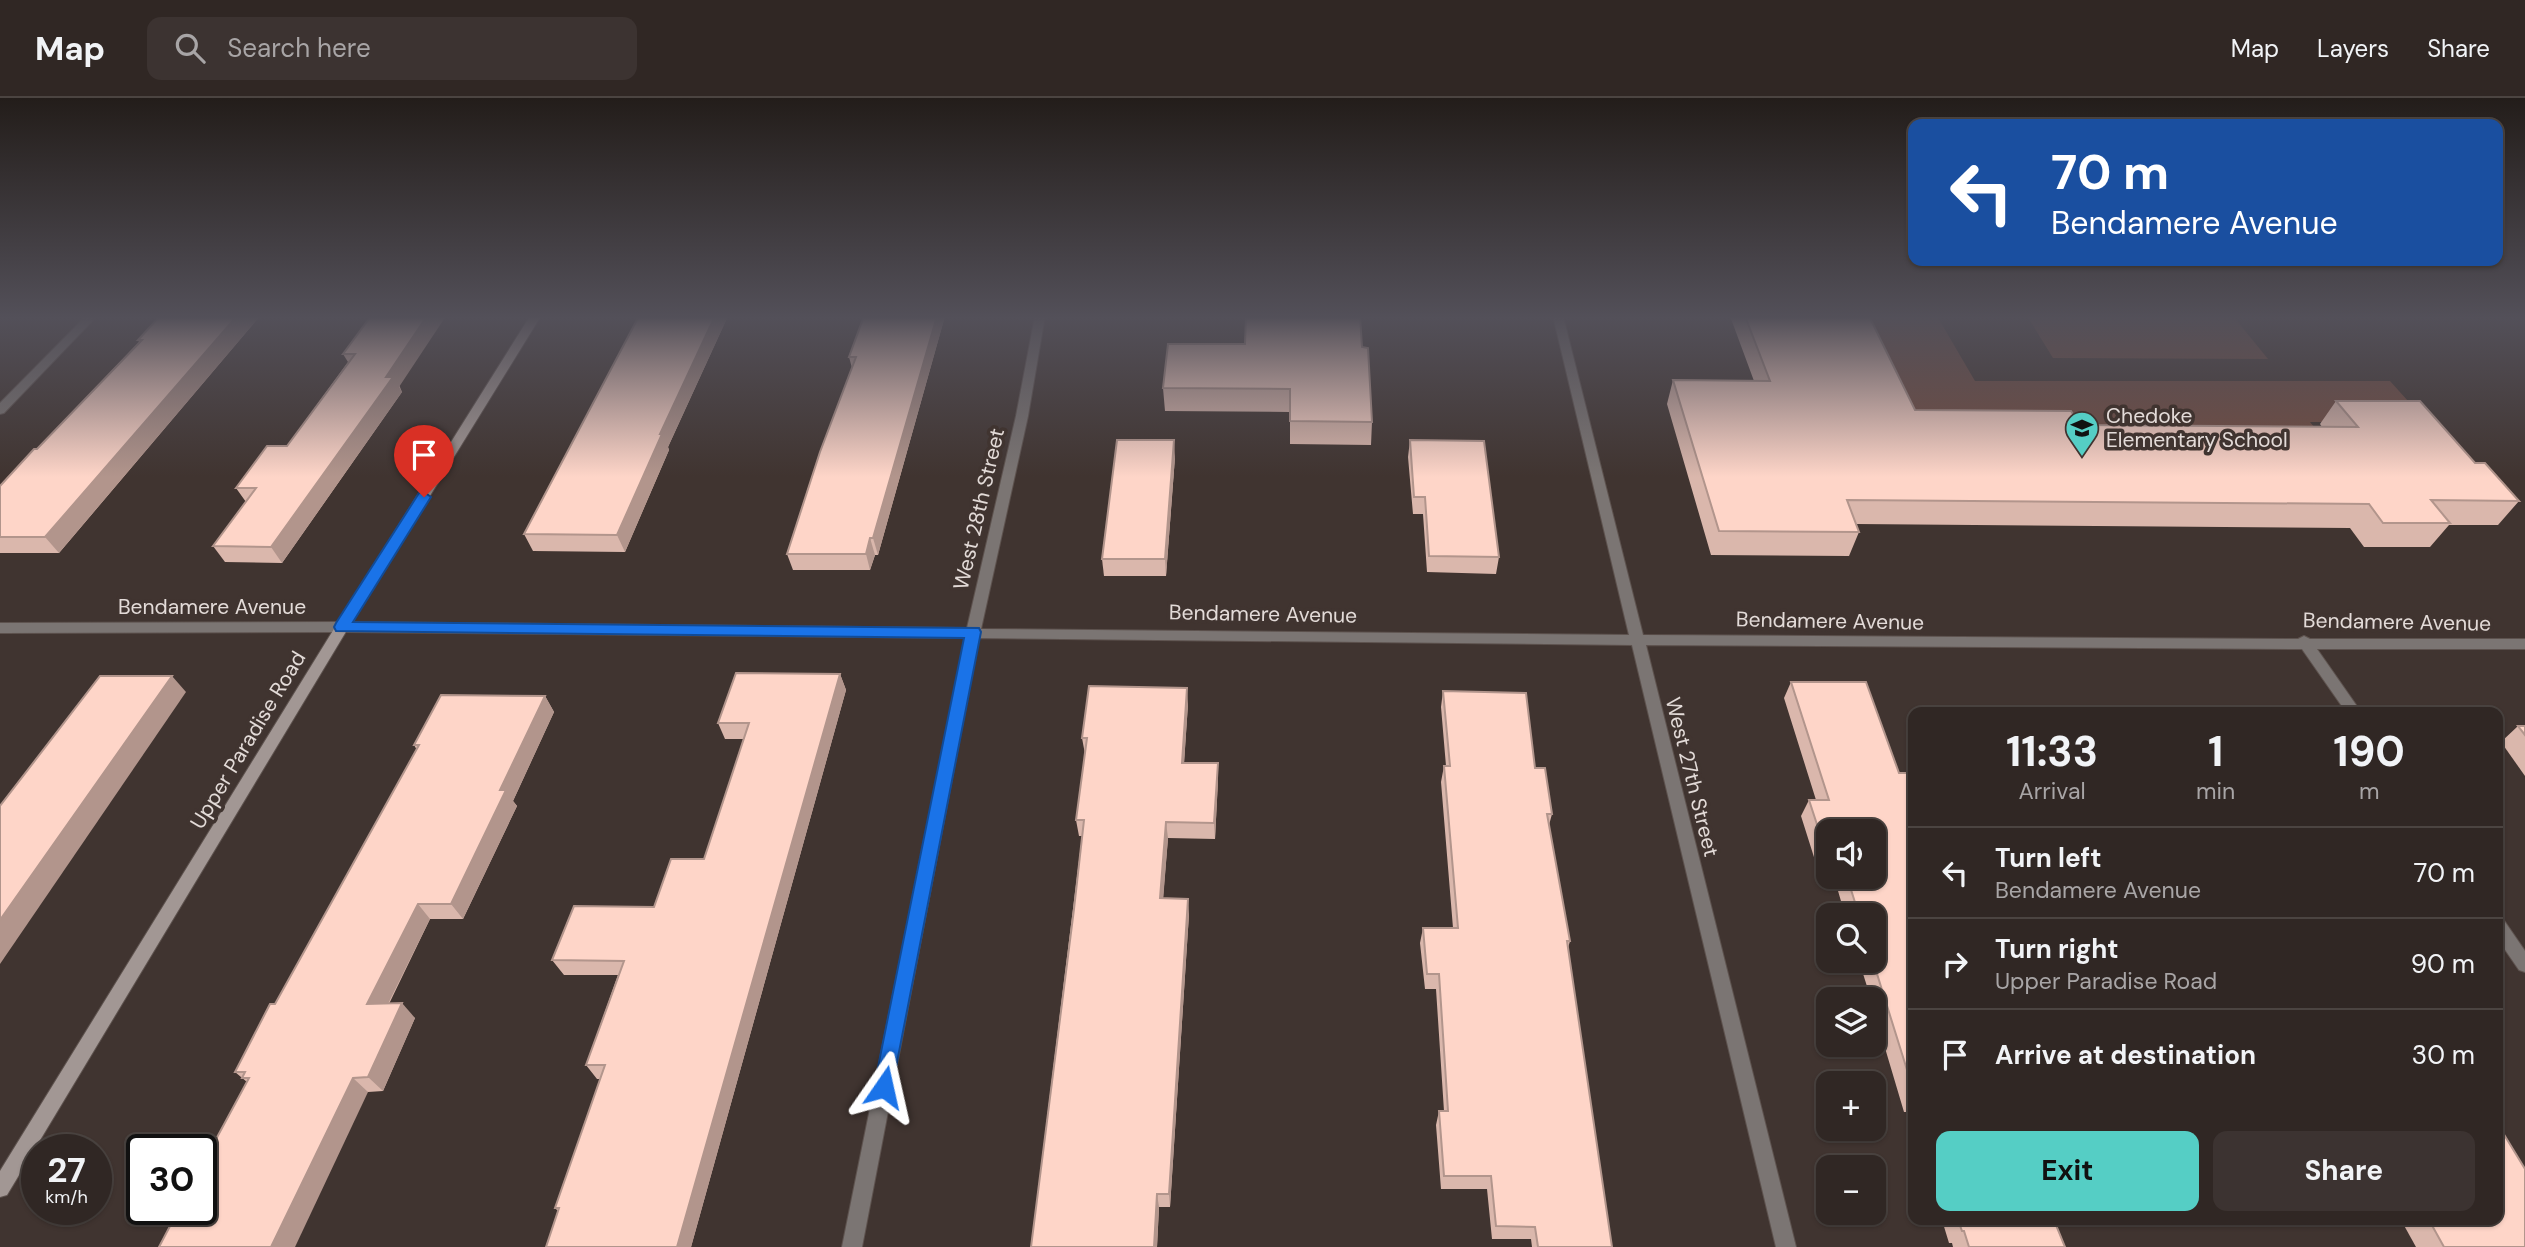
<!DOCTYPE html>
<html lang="en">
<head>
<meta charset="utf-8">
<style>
  :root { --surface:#302724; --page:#3c3331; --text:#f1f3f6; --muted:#a8a5a6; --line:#4b4441; --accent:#55cec5 }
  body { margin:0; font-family:"DM Sans",sans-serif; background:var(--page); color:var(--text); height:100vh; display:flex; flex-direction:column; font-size:26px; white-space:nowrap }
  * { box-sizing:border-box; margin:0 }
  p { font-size:23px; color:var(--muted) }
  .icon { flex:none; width:38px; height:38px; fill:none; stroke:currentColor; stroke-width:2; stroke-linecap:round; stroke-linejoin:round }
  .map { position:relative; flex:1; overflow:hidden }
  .sheet { position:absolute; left:1908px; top:609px; width:595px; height:518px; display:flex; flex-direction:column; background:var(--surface); border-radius:14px; box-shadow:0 2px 5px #0004,0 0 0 2px var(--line) }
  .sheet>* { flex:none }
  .hud { position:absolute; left:1908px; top:21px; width:595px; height:147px; border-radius:14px; box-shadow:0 2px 5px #0004,0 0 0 2px var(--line); background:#1a4fa0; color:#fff; overflow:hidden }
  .buttons { position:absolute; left:1816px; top:721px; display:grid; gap:14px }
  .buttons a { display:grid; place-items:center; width:70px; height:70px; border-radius:14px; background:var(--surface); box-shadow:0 2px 5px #0004,0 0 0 2px var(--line); font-size:35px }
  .speed { position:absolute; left:21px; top:1036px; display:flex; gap:14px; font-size:35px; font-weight:700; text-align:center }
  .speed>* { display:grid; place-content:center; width:91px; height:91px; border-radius:50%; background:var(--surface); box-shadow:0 2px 5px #0004,0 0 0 2px var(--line); line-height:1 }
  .speed small { font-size:18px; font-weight:400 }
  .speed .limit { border:4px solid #111; border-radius:10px; background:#fff; color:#111 }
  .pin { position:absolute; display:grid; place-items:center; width:60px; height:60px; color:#fff; margin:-72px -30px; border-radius:50% 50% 50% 0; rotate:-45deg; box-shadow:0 0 7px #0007 }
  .pin .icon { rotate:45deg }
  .me { position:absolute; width:77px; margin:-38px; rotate:11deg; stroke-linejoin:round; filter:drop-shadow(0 0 5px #0008) }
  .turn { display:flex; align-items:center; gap:24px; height:147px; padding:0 28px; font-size:32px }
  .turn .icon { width:91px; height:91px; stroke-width:2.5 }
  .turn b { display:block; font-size:49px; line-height:60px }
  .eta { display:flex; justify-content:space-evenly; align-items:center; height:119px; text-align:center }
  .eta b { font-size:42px; font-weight:700; line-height:49px }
  .cta { display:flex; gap:14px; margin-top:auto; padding:14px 28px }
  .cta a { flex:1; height:80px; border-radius:14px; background:var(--accent); color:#111; font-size:28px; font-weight:700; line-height:80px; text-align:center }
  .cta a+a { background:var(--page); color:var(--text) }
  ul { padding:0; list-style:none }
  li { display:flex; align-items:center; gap:21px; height:91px; padding:0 28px; border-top:2px solid var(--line) }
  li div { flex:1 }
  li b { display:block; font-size:26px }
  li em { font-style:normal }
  header { display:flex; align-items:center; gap:42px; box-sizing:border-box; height:98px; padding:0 35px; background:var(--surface); border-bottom:2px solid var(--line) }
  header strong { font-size:33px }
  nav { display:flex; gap:38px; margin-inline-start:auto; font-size:24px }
  .search { width:490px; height:63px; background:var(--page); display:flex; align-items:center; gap:18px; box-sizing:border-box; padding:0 24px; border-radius:14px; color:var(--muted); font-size:26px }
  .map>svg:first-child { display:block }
</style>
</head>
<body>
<header>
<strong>Map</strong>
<div class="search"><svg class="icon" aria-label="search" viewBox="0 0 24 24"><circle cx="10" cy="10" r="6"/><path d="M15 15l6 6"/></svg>Search here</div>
<nav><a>Map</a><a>Layers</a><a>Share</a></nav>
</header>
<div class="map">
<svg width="2525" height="1149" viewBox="0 0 2525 1149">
  <rect width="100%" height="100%" fill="#403430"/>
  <g fill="#724b3f">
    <path d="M 1860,218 L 1937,218 L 1975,283 L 2390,283 L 2427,324 L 2310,324 L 2324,341 L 1915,328 Z"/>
    <path d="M 2027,218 L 2233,218 L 2268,261 L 2053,260 Z"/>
  </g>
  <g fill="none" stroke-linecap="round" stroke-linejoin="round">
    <defs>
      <g id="street">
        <path d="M 86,218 L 97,218 L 4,315 L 0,316 L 0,305 Z"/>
        <path d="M 1035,218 L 1045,218 L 1028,318 L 981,531 L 1629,537 L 1553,218 L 1563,218 L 1643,537 L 2298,541 L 2304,538 L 2310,541 L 2525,541 L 2525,551 L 2317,551 L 2361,614 L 2346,614 L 2302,551 L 1646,547 L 1796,1149 L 1776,1149 L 1632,547 L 979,540 L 862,1149 L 842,1149 L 965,540 L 342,534 L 0,535 L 0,525 L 342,524 L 967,530 L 1016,318 Z"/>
        <path d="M 2497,819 L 2503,821 L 2525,853 L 2525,874 L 2519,872 L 2497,840 Z"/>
      </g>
      <path id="secondary" d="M 530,218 L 541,218 L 347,532 L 7,1097 L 0,1099 L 0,1073 L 337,526 Z"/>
    </defs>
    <use href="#street" stroke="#5d524e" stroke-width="2"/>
    <use href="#secondary" stroke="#5d524e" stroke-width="2"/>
    <use href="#street" fill="#7b7573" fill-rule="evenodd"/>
    <use href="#secondary" fill="#a29794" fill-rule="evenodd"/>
  </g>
  <g fill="#dab7ac">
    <path d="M 160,218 L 260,218 L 59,455 L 0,455 L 0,388 L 37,351 L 139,244 L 138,242 Z"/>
    <path d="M 371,218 L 402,294 L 282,465 L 225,464 L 213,448 L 246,404 L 236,390 L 287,348 L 348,264 L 343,256 Z"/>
    <path d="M 639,218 L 728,218 L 668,349 L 669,352 L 625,454 L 533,453 L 524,436 Z"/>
    <path d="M 945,218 L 878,457 L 875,457 L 870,472 L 793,472 L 787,456 L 852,270 L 849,259 Z"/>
    <path d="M 1730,218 L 1869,218 L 1915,312 L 2080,327 L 2322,329 L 2320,326 L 2336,303 L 2475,365 L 2519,403 L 2498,427 L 2449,427 L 2430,449 L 2364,449 L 2350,430 L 1856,426 L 1859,434 L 1849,458 L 1711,457 L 1667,306 L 1673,282 L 1754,283 Z"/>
    <path d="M 1362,249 L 1372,324 L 1371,347 L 1290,346 L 1290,314 L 1165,313 L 1163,290 Z"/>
    <path d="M 1410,342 L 1499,459 L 1496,476 L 1427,474 L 1423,416 L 1413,416 L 1408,359 Z"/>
    <path d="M 1175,359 L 1166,478 L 1104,478 L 1102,461 Z"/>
    <path d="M 840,576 L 846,592 L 691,1149 L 546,1149 L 558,1113 L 555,1110 L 600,981 L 597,981 L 586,967 L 618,877 L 564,877 L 552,862 L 654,809 L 704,761 L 744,641 L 725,641 L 718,625 Z"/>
    <path d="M 1791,584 L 1899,675 L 1913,675 L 1913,1029 L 1908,1014 L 1904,1014 L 1874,913 L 1874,901 L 1871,901 L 1859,863 L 1874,863 L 1874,817 L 1845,817 L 1834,779 L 1874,779 L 1829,733 L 1829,776 L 1819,775 L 1801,718 L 1809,702 L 1816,702 L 1784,600 Z"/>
    <path d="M 1443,593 L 1535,670 L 1552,716 L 1549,727 L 1570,843 L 1568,850 L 1612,1149 L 1532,1149 L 1531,1141 L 1492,1141 L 1487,1091 L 1441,1091 L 1436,1027 L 1439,1013 L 1444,1013 L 1436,891 L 1425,891 L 1420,845 L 1423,830 L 1453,830 L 1441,684 L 1444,668 L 1446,668 L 1441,609 Z"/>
    <path d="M 545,598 L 554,614 L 513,703 L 517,708 L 463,821 L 430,821 L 389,906 L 415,920 L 383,993 L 368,994 L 247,984 L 235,974 L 275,906 L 417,652 L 414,647 Z"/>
    <path d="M 1188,606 L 1184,665 L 1218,682 L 1215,741 L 1168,740 L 1163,800 L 1189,816 L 1170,1109 L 1159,1109 L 1157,1149 L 1031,1149 L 1082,738 L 1079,738 L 1076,722 L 1085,656 L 1082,640 Z"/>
    <path d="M 2518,628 L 2525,628 L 2525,678 L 2501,644 Z"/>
    <path d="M 1942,1122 L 2054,1122 L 2065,1149 L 1953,1149 L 1952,1145 L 1949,1145 Z"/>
    <path d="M 2401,1122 L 2497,1122 L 2525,1149 L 2416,1149 Z"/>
  </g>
  <g fill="#b2958c">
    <path d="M 237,218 L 260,218 L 59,455 L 45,439 Z"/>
    <path d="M 427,218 L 446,218 L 399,289 L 402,294 L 282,465 L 271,449 Z"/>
    <path d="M 715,218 L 728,218 L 668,349 L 669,352 L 625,454 L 617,437 L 660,336 Z"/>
    <path d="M 937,218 L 945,218 L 878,457 L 873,440 Z"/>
    <path d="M 1174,342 L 1175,359 L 1166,478 L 1165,461 Z"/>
    <path d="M 870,440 L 875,457 L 870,472 L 866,456 Z"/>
    <path d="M 840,576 L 846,592 L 691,1149 L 677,1149 Z"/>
    <path d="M 172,578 L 186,594 L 0,866 L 0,822 Z"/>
    <path d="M 1187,590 L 1188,606 L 1183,681 L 1182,665 Z"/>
    <path d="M 545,598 L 554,614 L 513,703 L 517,708 L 463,821 L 451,806 L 500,692 Z"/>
    <path d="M 1218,665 L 1218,682 L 1215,741 L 1214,725 Z"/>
    <path d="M 1166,724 L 1168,740 L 1162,816 L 1160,800 Z"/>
    <path d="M 1188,801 L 1189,816 L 1170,1109 L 1169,1096 Z"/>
    <path d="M 418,806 L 430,821 L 381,920 L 367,906 Z"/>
    <path d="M 402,905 L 415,920 L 383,993 L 368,979 Z"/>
    <path d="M 353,980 L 368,994 L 295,1149 L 271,1149 Z"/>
    <path d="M 1157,1096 L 1159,1109 L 1157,1149 L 1154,1149 Z"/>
  </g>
  <g fill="#fed5c8" stroke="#b2958c" stroke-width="2">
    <path d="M 160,218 L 237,218 L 45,439 L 0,439 L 0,388 L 34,351 L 37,351 L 142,242 L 138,242 Z"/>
    <path d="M 371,218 L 427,218 L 386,279 L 393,279 L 271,449 L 213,448 L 256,390 L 236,390 L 267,348 L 287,348 L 355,256 L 343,256 Z"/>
    <path d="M 639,218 L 715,218 L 660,336 L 662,336 L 617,437 L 524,436 Z"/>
    <path d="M 864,218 L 937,218 L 873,440 L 870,440 L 866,456 L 787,456 L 820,354 L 856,259 L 849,259 Z"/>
    <path d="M 1246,218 L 1360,218 L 1362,249 L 1368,250 L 1372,324 L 1290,323 L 1290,291 L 1163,290 L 1168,246 L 1245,246 Z"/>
    <path d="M 1745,218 L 1869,218 L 1915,312 L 2071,313 L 2080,327 L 2358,329 L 2336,303 L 2420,303 L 2475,365 L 2485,365 L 2519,403 L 2431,402 L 2450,425 L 2383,425 L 2369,406 L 1847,402 L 1859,434 L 1719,433 L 1673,282 L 1770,283 Z"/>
    <path d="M 1117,342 L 1174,342 L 1165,461 L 1102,461 Z"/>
    <path d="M 1410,342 L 1484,343 L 1499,459 L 1429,458 L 1425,399 L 1414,399 Z"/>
    <path d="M 736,575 L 840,576 L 677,1149 L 546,1149 L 559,1110 L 555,1110 L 605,967 L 586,967 L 624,863 L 552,862 L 574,808 L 654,809 L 671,761 L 704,761 L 749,625 L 718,625 Z"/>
    <path d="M 100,578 L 172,578 L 0,822 L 0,708 Z"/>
    <path d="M 1791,584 L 1866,584 L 1899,675 L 1913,675 L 1913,991 L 1873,863 L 1874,863 L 1874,817 L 1859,817 L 1847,779 L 1874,779 L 1874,733 L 1829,733 L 1829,760 L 1828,760 L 1809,702 L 1829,702 Z"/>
    <path d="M 1089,588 L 1187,590 L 1182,665 L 1218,665 L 1214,725 L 1166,724 L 1160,800 L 1188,801 L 1169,1096 L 1157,1096 L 1154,1149 L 1031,1149 L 1074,811 L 1084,722 L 1076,722 L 1087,640 L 1082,640 Z"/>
    <path d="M 1443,593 L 1526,595 L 1535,670 L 1545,670 L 1552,716 L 1547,716 L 1570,843 L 1567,843 L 1612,1149 L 1538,1149 L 1535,1129 L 1496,1128 L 1491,1078 L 1444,1078 L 1439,1013 L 1448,1013 L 1439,876 L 1427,876 L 1423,830 L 1458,830 L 1444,668 L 1450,668 Z"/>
    <path d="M 441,597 L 545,598 L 500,692 L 506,692 L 451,806 L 418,806 L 367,906 L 402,905 L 368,979 L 353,980 L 271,1149 L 159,1149 L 179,1111 L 201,1111 L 201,1069 L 249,980 L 242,980 L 245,974 L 235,974 L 270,906 L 275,906 L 419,647 L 414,647 Z"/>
    <path d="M 2138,612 L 2250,614 L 2139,614 Z"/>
    <path d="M 2518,628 L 2525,628 L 2525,637 Z"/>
    <path d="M 2497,1025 L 2525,1071 L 2525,1149 L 2444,1149 L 2429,1122 L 2497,1122 Z"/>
    <path d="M 1958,1122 L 2054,1122 L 2065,1149 L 1969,1149 L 1964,1133 L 1962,1133 Z"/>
  </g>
  <linearGradient id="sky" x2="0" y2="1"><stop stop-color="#231d1a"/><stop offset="0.58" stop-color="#535059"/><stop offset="1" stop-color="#535059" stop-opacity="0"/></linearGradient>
  <rect width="2525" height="379" fill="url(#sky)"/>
  <path fill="#1a73e8" stroke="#114b97" stroke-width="2" d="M 424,394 L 431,399 L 353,524 L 979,530 L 981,534 L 891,995 L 884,998 L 877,995 L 874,989 L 964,540 L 336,533 L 334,529 L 336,525 L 419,395 Z"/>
  <defs>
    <symbol id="school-pin" viewBox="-11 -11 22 30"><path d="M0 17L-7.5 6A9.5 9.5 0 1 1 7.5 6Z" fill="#55cec5" stroke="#403430"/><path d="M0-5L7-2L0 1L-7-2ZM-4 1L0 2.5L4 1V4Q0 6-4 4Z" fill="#111"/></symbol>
  </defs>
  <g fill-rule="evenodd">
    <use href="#school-pin" x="2063" y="311" width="38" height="52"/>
  </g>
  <g text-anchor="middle" stroke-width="7" stroke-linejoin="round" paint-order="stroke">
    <g font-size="21" fill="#e3dbd8" stroke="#403430" text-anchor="start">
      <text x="2106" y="325">Chedoke<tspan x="2106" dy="24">Elementary School</tspan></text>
    </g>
    <g font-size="21" fill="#e3dbd8" stroke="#403430">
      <text transform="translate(979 411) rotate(-77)" y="7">West 28th Street</text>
      <text x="212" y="516">Bendamere Avenue</text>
      <text transform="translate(1263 516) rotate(1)" y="7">Bendamere Avenue</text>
      <text transform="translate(1830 523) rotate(1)" y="7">Bendamere Avenue</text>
      <text transform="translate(2397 524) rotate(1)" y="7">Bendamere Avenue</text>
      <text transform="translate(248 642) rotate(-59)" y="7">Upper Paradise Road</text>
      <text transform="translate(1692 679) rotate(76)" y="7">West 27th Street</text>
    </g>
  </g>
</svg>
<div class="buttons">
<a><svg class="icon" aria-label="sound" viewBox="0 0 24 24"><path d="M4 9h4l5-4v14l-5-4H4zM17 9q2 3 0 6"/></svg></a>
<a><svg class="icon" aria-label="search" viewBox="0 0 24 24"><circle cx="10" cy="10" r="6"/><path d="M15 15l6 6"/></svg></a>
<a><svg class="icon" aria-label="layers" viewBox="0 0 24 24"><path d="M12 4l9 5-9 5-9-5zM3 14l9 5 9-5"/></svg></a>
<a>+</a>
<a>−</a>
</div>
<div class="speed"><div>27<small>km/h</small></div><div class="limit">30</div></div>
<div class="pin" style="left:424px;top:399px;background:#d93025"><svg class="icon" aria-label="arrive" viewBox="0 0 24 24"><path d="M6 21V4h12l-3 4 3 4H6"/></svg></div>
<svg class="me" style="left:884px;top:989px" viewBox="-20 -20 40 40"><path d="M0-17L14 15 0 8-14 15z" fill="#1a73e8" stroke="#fff" stroke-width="4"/></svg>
<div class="hud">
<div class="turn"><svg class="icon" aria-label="left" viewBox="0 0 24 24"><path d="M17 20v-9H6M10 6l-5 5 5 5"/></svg><div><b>70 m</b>Bendamere Avenue</div></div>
</div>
<section class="sheet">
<div class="eta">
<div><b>11:33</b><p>Arrival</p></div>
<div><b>1</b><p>min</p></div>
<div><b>190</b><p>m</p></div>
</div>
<ul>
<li><svg class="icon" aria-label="left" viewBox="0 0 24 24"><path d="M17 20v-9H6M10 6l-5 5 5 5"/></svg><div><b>Turn left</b><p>Bendamere Avenue</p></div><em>70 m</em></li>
<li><svg class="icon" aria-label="right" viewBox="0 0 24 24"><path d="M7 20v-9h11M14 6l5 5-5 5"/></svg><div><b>Turn right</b><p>Upper Paradise Road</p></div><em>90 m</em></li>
<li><svg class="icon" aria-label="arrive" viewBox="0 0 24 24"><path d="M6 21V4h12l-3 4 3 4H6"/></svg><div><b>Arrive at destination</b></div><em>30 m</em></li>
</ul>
<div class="cta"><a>Exit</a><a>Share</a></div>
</section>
</div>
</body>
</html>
